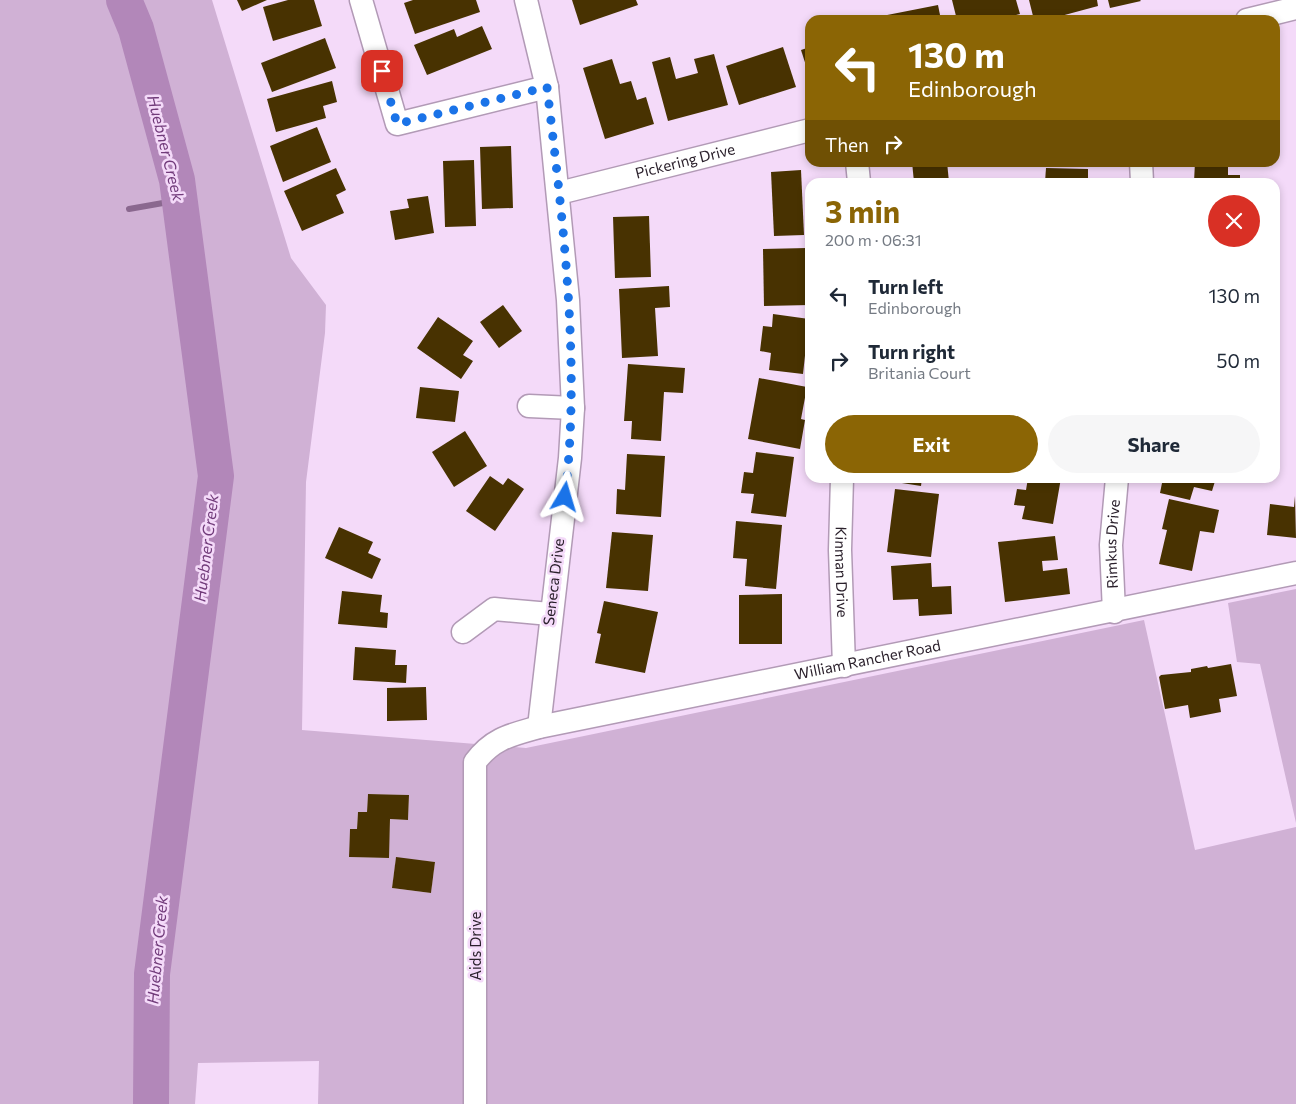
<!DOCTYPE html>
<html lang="en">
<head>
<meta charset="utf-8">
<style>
  :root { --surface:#fff; --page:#f6f6f7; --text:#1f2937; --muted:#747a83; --accent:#8b6505 }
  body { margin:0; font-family:Commissioner,sans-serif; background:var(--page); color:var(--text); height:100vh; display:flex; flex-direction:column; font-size:19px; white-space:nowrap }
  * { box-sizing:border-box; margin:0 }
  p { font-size:16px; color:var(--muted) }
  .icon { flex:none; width:28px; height:28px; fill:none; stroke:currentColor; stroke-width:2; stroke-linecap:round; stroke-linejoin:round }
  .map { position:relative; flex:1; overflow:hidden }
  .drawer { position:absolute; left:805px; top:178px; width:475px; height:305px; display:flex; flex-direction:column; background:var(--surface); border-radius:15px; box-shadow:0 2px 8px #0003 }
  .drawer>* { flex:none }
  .banner { position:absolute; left:805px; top:15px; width:475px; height:152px; border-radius:15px; box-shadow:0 2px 8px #0003; background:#8b6505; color:#fff; overflow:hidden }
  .pin { position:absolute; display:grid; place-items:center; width:42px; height:42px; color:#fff; margin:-21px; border-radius:10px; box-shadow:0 2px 8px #0006 }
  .me { position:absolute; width:55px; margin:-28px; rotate:7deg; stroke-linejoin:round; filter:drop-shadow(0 0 4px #0008) }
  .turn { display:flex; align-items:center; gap:18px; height:105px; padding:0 20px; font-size:22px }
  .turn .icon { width:65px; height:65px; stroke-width:2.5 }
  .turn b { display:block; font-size:35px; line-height:42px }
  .then { display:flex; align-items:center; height:48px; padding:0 20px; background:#0003; gap:10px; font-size:19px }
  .round { display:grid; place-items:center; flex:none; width:52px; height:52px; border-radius:26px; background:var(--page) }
  .summary { display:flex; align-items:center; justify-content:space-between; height:85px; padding:0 20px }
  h1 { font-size:30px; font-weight:700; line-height:38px; color:var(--accent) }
  .primary-button { display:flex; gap:10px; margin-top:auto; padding:10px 20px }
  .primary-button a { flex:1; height:58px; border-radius:30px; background:var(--accent); color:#fff; font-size:20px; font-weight:700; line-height:58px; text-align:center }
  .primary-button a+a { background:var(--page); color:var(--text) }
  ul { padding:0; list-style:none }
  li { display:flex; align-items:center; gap:15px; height:65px; padding:0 20px }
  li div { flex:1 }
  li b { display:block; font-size:19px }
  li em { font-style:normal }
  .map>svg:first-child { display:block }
</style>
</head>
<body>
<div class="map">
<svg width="1296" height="1104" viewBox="0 0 1296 1104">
  <rect width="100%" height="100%" fill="#f4daf9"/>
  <g fill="#d0b1d5" fill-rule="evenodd">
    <path d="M 0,0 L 212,0 L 291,258 L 326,305 L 325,333 L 306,482 L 302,730 L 526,748 L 1144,620 L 1195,850 L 1296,827 L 1296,1104 L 318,1104 L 319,1061 L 198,1063 L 195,1104 L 0,1104 ZM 368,794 L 409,795 L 408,820 L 390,819 L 388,858 L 349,857 L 350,829 L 357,829 L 358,812 L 367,812 ZM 396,858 L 435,862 L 431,893 L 392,888 Z"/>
    <path d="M 1296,589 L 1296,823 L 1260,664 L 1237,662 L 1228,603 Z"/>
  </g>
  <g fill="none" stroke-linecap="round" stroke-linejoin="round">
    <path stroke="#8a688f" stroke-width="6" d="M 129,209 L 180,200"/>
    <path stroke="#b287b9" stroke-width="36" d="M 124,0 L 136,29 L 177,180 L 216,476 L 152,974 L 151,1104"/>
  </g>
  <g fill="#483201">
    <path d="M 237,0 L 267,0 L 242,11 Z"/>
    <path d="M 288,0 L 314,0 L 322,26 L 273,41 L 263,7 Z"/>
    <path d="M 413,0 L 476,0 L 480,12 L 415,34 L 404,3 Z"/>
    <path d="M 572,0 L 636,0 L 638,5 L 580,25 Z"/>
    <path d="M 952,0 L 1016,0 L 1020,14 L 997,20 L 957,20 Z"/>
    <path d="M 1029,0 L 1097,0 L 1098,6 L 1046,20 L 1034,20 Z"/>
    <path d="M 1108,0 L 1140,0 L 1141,1 L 1110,8 Z"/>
    <path d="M 938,5 L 941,20 L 877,20 L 877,17 Z"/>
    <path d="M 482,26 L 492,49 L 427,75 L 414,45 L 454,29 L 457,37 Z"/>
    <path d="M 325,38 L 336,68 L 272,92 L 261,63 Z"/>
    <path d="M 783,47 L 796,87 L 739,105 L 726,66 Z"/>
    <path d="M 810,47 L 810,78 L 801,50 Z"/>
    <path d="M 714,54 L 728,105 L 668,121 L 652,62 L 670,57 L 676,79 L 698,73 L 694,59 Z"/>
    <path d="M 612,59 L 620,84 L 631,81 L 637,100 L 646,97 L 654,124 L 605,139 L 583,68 Z"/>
    <path d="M 332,81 L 337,102 L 323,106 L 326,118 L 276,132 L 267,99 Z"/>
    <path d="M 317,127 L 331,162 L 283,182 L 270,146 Z"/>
    <path d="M 511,146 L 513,208 L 482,209 L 480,147 Z"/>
    <path d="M 474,160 L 476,226 L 445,227 L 443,161 Z"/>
    <path d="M 912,162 L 947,162 L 949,182 L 914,182 Z"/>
    <path d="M 1195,162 L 1228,162 L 1228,175 L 1240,175 L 1240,182 L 1194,182 Z"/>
    <path d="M 336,168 L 346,190 L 336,195 L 344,213 L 302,231 L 284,191 Z"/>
    <path d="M 1046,168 L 1088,169 L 1088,182 L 1045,182 Z"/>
    <path d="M 801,170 L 804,235 L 774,236 L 771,172 Z"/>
    <path d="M 428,196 L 434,233 L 395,240 L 390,211 L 409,208 L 407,199 Z"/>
    <path d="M 649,216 L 651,277 L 615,278 L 613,217 Z"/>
    <path d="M 807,248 L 810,305 L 764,306 L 763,249 Z"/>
    <path d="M 669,286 L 670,307 L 655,308 L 658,356 L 622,358 L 619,289 Z"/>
    <path d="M 503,305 L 522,331 L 499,348 L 480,322 Z"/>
    <path d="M 773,314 L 809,319 L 803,374 L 769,370 L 771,353 L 760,351 L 763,326 L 772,327 Z"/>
    <path d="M 438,317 L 473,341 L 463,355 L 473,361 L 461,379 L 417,348 Z"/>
    <path d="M 628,364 L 685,368 L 683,393 L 664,392 L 661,441 L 631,439 L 632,421 L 624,421 Z"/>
    <path d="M 759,378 L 807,387 L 801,419 L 805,420 L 800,449 L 748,439 Z"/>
    <path d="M 420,387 L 459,391 L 455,422 L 416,418 Z"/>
    <path d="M 465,431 L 487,466 L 454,487 L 432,452 Z"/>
    <path d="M 756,452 L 794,457 L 786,517 L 751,513 L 754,494 L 741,493 L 744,472 L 753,473 Z"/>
    <path d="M 627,454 L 665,456 L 661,517 L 616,514 L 617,489 L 625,490 Z"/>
    <path d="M 490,476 L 503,485 L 508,478 L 524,489 L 495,531 L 466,511 Z"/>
    <path d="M 889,478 L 922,478 L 921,486 L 889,481 Z"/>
    <path d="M 1028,478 L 1061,478 L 1053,524 L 1022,519 L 1025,506 L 1014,505 L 1017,489 L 1026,490 Z"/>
    <path d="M 1163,478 L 1216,478 L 1212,491 L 1194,487 L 1190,500 L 1160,493 Z"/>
    <path d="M 895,489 L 939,494 L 931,557 L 887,552 Z"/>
    <path d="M 1295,496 L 1296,538 L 1267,535 L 1270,504 L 1294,507 Z"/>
    <path d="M 1169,499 L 1219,510 L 1214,533 L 1200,531 L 1192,571 L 1159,564 L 1167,530 L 1162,529 Z"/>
    <path d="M 736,521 L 782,525 L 776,589 L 745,586 L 747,559 L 733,558 Z"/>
    <path d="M 339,527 L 373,542 L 368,553 L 381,559 L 372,579 L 325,558 Z"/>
    <path d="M 612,532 L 653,535 L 648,591 L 606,588 Z"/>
    <path d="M 1055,536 L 1058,560 L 1042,561 L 1043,571 L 1067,568 L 1070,594 L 1005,602 L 998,542 Z"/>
    <path d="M 931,563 L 932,587 L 951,586 L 952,614 L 919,616 L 918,599 L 893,600 L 891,566 Z"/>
    <path d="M 342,591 L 382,595 L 380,612 L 388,613 L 387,628 L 338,624 Z"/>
    <path d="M 782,594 L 782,644 L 739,644 L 739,595 Z"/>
    <path d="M 604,601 L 658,612 L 645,673 L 595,663 L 601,634 L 597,633 Z"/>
    <path d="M 355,647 L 396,650 L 395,665 L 407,665 L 406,683 L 353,680 Z"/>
    <path d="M 1231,664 L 1237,696 L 1219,699 L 1221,712 L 1190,718 L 1188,705 L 1165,709 L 1159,677 L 1161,675 L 1191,672 L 1191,669 L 1207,666 L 1208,668 Z"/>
    <path d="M 426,687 L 427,720 L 387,721 L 387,688 Z"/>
    <path d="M 368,794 L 409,795 L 408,820 L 390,819 L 389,858 L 349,857 L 350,829 L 357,829 L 358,812 L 367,812 Z"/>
    <path d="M 396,857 L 435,862 L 431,893 L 392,888 Z"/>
  </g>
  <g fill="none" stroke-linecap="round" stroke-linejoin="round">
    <defs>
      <g id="minor">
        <path d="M 361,0 L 397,124 L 547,87"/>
        <path d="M 526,0 L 547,87 L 568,300 L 573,408 L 570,458 L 539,727"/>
        <path d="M 1247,20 L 1296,8"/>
        <path d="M 857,162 L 859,182"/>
        <path d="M 1141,162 L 1142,182"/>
        <path id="s1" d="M 559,193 L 810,130"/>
        <path d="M 529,406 L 573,408"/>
        <path id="s2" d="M 842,478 L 840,550 L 844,666"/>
        <path id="s3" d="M 1114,612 L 1111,545 L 1117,478"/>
        <path d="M 463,632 L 494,609 L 550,614"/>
        <path id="s4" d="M 475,1104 L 475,762 C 493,738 511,735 539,727 L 1296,573"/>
      </g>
    </defs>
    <use href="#minor" stroke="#b29ab6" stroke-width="25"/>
    <use href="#minor" stroke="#fff" stroke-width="22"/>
  </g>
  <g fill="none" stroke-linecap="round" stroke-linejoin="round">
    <path stroke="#1a73e8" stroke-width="9" stroke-dasharray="0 16.2" d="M 382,71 L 397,124 L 547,87 C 563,223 581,361 565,497"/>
  </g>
  <g text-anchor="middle" stroke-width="5" stroke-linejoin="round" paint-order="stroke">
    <g font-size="15" fill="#2b212c" stroke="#f4daf9">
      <text dy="5" stroke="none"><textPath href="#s1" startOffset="130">Pickering Drive</textPath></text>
      <text dy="5" stroke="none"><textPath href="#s3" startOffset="68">Rimkus Drive</textPath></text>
      <text dy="5" stroke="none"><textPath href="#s2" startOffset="94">Kinman Drive</textPath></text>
      <text transform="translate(554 582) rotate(-83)" y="5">Seneca Drive</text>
      <text dy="5" stroke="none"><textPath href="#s4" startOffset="752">William Rancher Road</textPath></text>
      <text transform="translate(476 946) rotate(-90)" y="5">Aids Drive</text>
    </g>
    <g font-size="16" font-style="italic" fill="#713b7a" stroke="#f4daf9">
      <text transform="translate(166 148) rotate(76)" y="6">Huebner Creek</text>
      <text transform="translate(206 548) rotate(-83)" y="6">Huebner Creek</text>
      <text transform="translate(157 950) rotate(-85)" y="6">Huebner Creek</text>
    </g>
  </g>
</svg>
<div class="pin" style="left:382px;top:71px;background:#d93025"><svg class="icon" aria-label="arrive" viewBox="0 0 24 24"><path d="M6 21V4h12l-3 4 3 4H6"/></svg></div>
<svg class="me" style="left:565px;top:497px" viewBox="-20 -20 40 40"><path d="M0-17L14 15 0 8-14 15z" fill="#1a73e8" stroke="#fff" stroke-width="4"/></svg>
<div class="banner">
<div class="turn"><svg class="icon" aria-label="left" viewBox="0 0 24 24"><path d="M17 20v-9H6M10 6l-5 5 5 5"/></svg><div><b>130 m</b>Edinborough</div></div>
<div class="then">Then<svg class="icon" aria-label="right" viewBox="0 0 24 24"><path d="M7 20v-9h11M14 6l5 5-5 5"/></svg></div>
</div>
<section class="drawer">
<div class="summary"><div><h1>3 min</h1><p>200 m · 06:31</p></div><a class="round" style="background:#d93025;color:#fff"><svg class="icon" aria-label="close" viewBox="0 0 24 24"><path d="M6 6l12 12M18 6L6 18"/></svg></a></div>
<ul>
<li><svg class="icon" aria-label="left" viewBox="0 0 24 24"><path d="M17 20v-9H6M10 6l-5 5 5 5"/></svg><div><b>Turn left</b><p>Edinborough</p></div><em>130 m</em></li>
<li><svg class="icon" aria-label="right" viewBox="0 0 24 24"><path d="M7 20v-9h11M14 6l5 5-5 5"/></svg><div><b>Turn right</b><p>Britania Court</p></div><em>50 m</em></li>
</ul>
<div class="primary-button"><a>Exit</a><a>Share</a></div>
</section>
</div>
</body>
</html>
